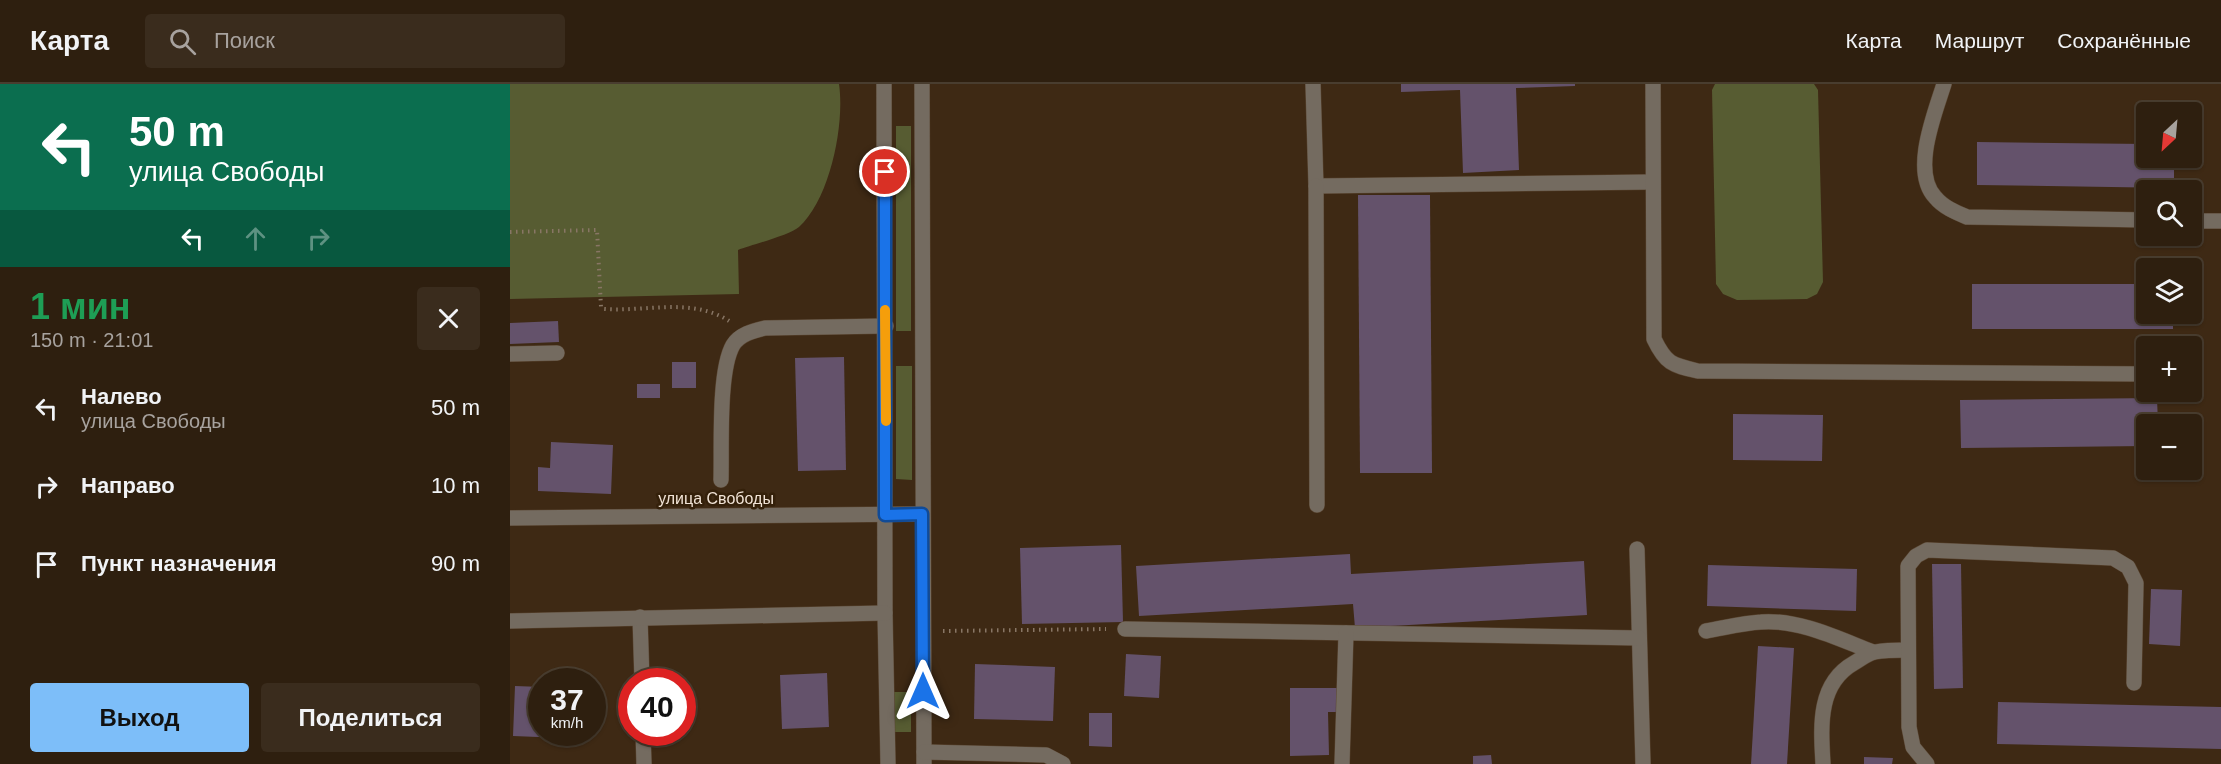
<!DOCTYPE html>
<html lang="ru">
<head>
<meta charset="utf-8">
<style>
  :root { --surface:#2e1f0f; --page:#3a2c1d; --text:#f1f3f6; --muted:#a7a29e; --line:#493d2f; --accent:#7dbef9 }
  body { margin:0; font-family:Arial,sans-serif; background:var(--page); color:var(--text); height:100vh; display:flex; flex-direction:column; font-size:22px; white-space:nowrap }
  * { box-sizing:border-box; margin:0 }
  p { font-size:20px; color:var(--muted) }
  .icon { flex:none; width:33px; height:33px; fill:none; stroke:currentColor; stroke-width:2; stroke-linecap:round; stroke-linejoin:round }
  .map { position:relative; flex:1; overflow:hidden }
  .drawer { display:flex; flex-direction:column; background:var(--surface); width:510px }
  .drawer>* { flex:none }
  .hud { background:#0b6e4f; color:#fff; overflow:hidden }
  .needle { width:39px; rotate:206deg }
  .tools { position:absolute; left:1626px; top:18px; display:grid; gap:12px }
  .tools a { display:grid; place-items:center; width:66px; height:66px; border-radius:6px; background:var(--surface); box-shadow:0 2px 4px #0004,0 0 0 2px var(--line); font-size:30px }
  .speed { position:absolute; left:18px; top:584px; display:flex; gap:12px; font-size:30px; font-weight:700; text-align:center }
  .speed>* { display:grid; place-content:center; width:78px; height:78px; border-radius:50%; background:var(--surface); box-shadow:0 2px 4px #0004,0 0 0 2px var(--line); line-height:1 }
  .speed small { font-size:15px; font-weight:400 }
  .speed .limit { border:9px solid #d22; background:#fff; color:#111 }
  .pin { position:absolute; display:grid; place-items:center; width:51px; height:51px; color:#fff; margin:-26px; border:3px solid #fff; border-radius:50%; box-shadow:0 2px 6px #0007 }
  .me { position:absolute; width:66px; margin:-33px; rotate:0deg; stroke-linejoin:round; filter:drop-shadow(0 0 4px #0008) }
  .turn { display:flex; align-items:center; gap:21px; height:126px; padding:0 30px; font-size:27px }
  .turn .icon { width:78px; height:78px; stroke-width:2.5 }
  .turn b { display:block; font-size:42px; line-height:51px }
  .lanes { display:flex; align-items:center; height:57px; padding:0 30px; background:#0003; justify-content:center; gap:30px; direction:ltr }
  .lanes .off { opacity:.35 }
  .round { display:grid; place-items:center; flex:none; width:63px; height:63px; border-radius:6px; background:var(--page) }
  .summary { display:flex; align-items:center; justify-content:space-between; height:102px; padding:0 30px }
  h1 { font-size:36px; font-weight:600; line-height:45px; color:#1e9e55 }
  .primary-button { display:flex; gap:12px; margin-top:auto; padding:12px 30px }
  .primary-button a { flex:1; height:69px; border-radius:6px; background:var(--accent); color:#111; font-size:24px; font-weight:600; line-height:69px; text-align:center }
  .primary-button a+a { background:var(--page); color:var(--text) }
  ul { padding:0; list-style:none }
  li { display:flex; align-items:center; gap:18px; height:78px; padding:0 30px }
  li div { flex:1 }
  li b { display:block; font-size:22px }
  li em { font-style:normal }
  header { display:flex; align-items:center; gap:36px; box-sizing:border-box; height:84px; padding:0 30px; background:var(--surface); border-bottom:2px solid var(--line) }
  header strong { font-size:28px }
  nav { display:flex; gap:33px; margin-inline-start:auto; font-size:21px }
  .search { width:420px; height:54px; background:var(--page); display:flex; align-items:center; gap:15px; box-sizing:border-box; padding:0 21px; border-radius:6px; color:var(--muted); font-size:22px }
  main { display:flex; flex:1; min-height:0 }
  .map>svg:first-child { display:block }
</style>
</head>
<body>
<header>
<strong>Карта</strong>
<div class="search"><svg class="icon" aria-label="search" viewBox="0 0 24 24"><circle cx="10" cy="10" r="6"/><path d="M15 15l6 6"/></svg>Поиск</div>
<nav><a>Карта</a><a>Маршрут</a><a>Сохранённые</a></nav>
</header>
<main>
<section class="drawer">
<div class="hud">
<div class="turn"><svg class="icon" aria-label="left" viewBox="0 0 24 24"><path d="M17 20v-9H6M10 6l-5 5 5 5"/></svg><div><b>50 m</b>улица Свободы</div></div>
<div class="lanes"><svg class="icon" aria-label="left" viewBox="0 0 24 24"><path d="M17 20v-9H6M10 6l-5 5 5 5"/></svg><svg class="icon off" aria-label="ahead" viewBox="0 0 24 24"><path d="M12 20V5M6 11l6-6 6 6"/></svg><svg class="icon off" aria-label="right" viewBox="0 0 24 24"><path d="M7 20v-9h11M14 6l5 5-5 5"/></svg></div>
</div>
<div class="summary"><div><h1>1 мин</h1><p>150 m · 21:01</p></div><a class="round"><svg class="icon" aria-label="close" viewBox="0 0 24 24"><path d="M6 6l12 12M18 6L6 18"/></svg></a></div>
<ul>
<li><svg class="icon" aria-label="left" viewBox="0 0 24 24"><path d="M17 20v-9H6M10 6l-5 5 5 5"/></svg><div><b>Налево</b><p>улица Свободы</p></div><em>50 m</em></li>
<li><svg class="icon" aria-label="right" viewBox="0 0 24 24"><path d="M7 20v-9h11M14 6l5 5-5 5"/></svg><div><b>Направо</b></div><em>10 m</em></li>
<li><svg class="icon" aria-label="arrive" viewBox="0 0 24 24"><path d="M6 21V4h12l-3 4 3 4H6"/></svg><div><b>Пункт назначения</b></div><em>90 m</em></li>
</ul>
<div class="primary-button"><a>Выход</a><a>Поделиться</a></div>
</section>
<div class="map">
<svg width="1711" height="680" viewBox="0 0 1711 680">
  <rect width="100%" height="100%" fill="#3e2914"/>
  <g fill="#575c32">
    <path d="M 0,0 L 329,0 C 335,40 320,115 289,143 C 280,151 241,161 228,166 L 229,210 L 0,215 Z"/>
    <path d="M 1205,0 L 1304,0 L 1308,6 L 1313,198 L 1307,210 L 1297,215 L 1227,216 L 1213,210 L 1206,200 L 1202,6 Z"/>
    <rect x="386" y="42" width="15" height="205"/>
    <path d="M 386,282 L 402,282 L 402,396 L 386,395 Z"/>
    <path d="M 384,608 L 401,608 L 401,648 L 385,648 Z"/>
  </g>
  <g fill="#64526b">
    <path d="M 891,0 L 1065,0 L 1065,2 L 1006,4 L 1009,86 L 953,89 L 950,6 L 891,8 Z"/>
    <path d="M 1467,58 L 1636,60 L 1636,74 L 1664,74 L 1664,104 L 1467,101 Z"/>
    <path d="M 848,111 L 920,111 L 922,389 L 850,389 Z"/>
    <path d="M 1462,200 L 1636,200 L 1636,230 L 1663,230 L 1663,245 L 1462,245 Z"/>
    <path d="M 48,237 L 49,258 L 0,260 L 0,239 Z"/>
    <path d="M 334,273 L 336,386 L 288,387 L 285,274 Z"/>
    <rect x="162" y="278" width="24" height="26"/>
    <rect x="127" y="300" width="23" height="14"/>
    <path d="M 1647,314 L 1648,340 L 1636,340 L 1636,362 L 1451,364 L 1450,316 Z"/>
    <path d="M 1223,330 L 1313,331 L 1312,377 L 1223,376 Z"/>
    <path d="M 41,358 L 103,361 L 101,410 L 28,407 L 28,383 L 40,384 Z"/>
    <path d="M 611,461 L 613,538 L 512,540 L 510,464 Z"/>
    <path d="M 840,470 L 841,490 L 1074,477 L 1077,531 L 845,544 L 843,520 L 629,532 L 626,482 Z"/>
    <path d="M 1422,480 L 1451,480 L 1453,604 L 1424,605 Z"/>
    <path d="M 1198,481 L 1347,485 L 1346,527 L 1197,522 Z"/>
    <path d="M 1641,505 L 1672,506 L 1670,562 L 1639,560 Z"/>
    <path d="M 1248,562 L 1284,564 L 1277,680 L 1241,680 Z"/>
    <path d="M 616,570 L 651,572 L 649,614 L 614,612 Z"/>
    <path d="M 465,580 L 545,583 L 543,637 L 464,635 Z"/>
    <path d="M 317,589 L 319,643 L 272,645 L 270,591 Z"/>
    <path d="M 5,602 L 32,603 L 32,648 L 78,648 L 78,655 L 3,652 Z"/>
    <path d="M 780,604 L 827,604 L 827,628 L 818,628 L 819,671 L 780,672 Z"/>
    <path d="M 1488,618 L 1711,623 L 1711,665 L 1487,660 Z"/>
    <path d="M 579,629 L 602,629 L 602,663 L 579,662 Z"/>
    <path d="M 981,671 L 982,680 L 963,680 L 963,672 Z"/>
    <path d="M 1354,673 L 1383,674 L 1382,680 L 1354,680 Z"/>
  </g>
  <g fill="none" stroke-linecap="round" stroke-linejoin="round">
    <defs>
      <g id="minor">
        <path d="M 374,0 L 375,529 L 378,680"/>
        <path d="M 412,0 L 414,680"/>
        <path d="M 803,0 L 806,102 L 1142,98"/>
        <path d="M 1143,0 L 1144,255 C 1156,280 1162,281 1188,287 L 1636,290"/>
        <path d="M 1434,0 C 1425,29 1401,87 1425,113 C 1433,123 1445,128 1457,133 L 1636,136"/>
        <path d="M 806,102 L 807,421"/>
        <path d="M 1682,137 L 1711,137"/>
        <path d="M 0,270 L 47,269"/>
        <path d="M 211,396 C 212,363 208,287 223,261 C 230,250 243,247 255,244 L 376,242"/>
        <path d="M 0,434 L 412,430"/>
        <path d="M 1127,465 L 1133,680"/>
        <path d="M 130,533 L 132,597"/>
        <path d="M 0,537 L 375,529"/>
        <path d="M 615,545 L 1129,554"/>
        <path d="M 1196,547 C 1214,544 1233,539 1251,538 C 1289,535 1329,555 1363,568"/>
        <path d="M 133,648 L 134,680"/>
        <path d="M 414,668 L 536,671 L 553,680"/>
        <path d="M 832,680 L 836,549"/>
        <path d="M 1313,680 C 1311,643 1307,600 1344,579 C 1351,575 1358,569 1365,568 C 1375,566 1387,566 1398,566"/>
        <path d="M 1417,680 L 1403,663 L 1399,643 L 1398,482 L 1406,472 L 1417,466 L 1603,474 L 1618,483 L 1626,499 L 1624,599"/>
      </g>
    </defs>
    <use href="#minor" stroke="#5b4733" stroke-width="16"/>
    <g stroke="#887665" stroke-width="4" stroke-dasharray="1.5 4.5" stroke-linecap="butt">
      <path d="M 0,148 L 87,146 L 91,223 L 94,225 C 136,228 182,213 219,237"/>
      <path d="M 433,547 L 596,545"/>
    </g>
    <use href="#minor" stroke="#746b60" stroke-width="15"/>
  </g>
  <g fill="none" stroke-linecap="round" stroke-linejoin="round">
    <defs>
      <path id="route" d="M 375,88 L 375,431 L 412,430 L 413,607"/>
    </defs>
    <use href="#route" stroke="#114b97" stroke-width="15"/>
    <use href="#route" stroke="#1a73e8" stroke-width="10"/>
    <path stroke="#f59e0b" stroke-width="10" d="M 375,226 L 376,337"/>
  </g>
  <g text-anchor="middle" stroke-width="5" stroke-linejoin="round" paint-order="stroke">
    <g font-size="16" fill="#f1e3d6" stroke="#34200a">
      <text x="206" y="420">улица Свободы</text>
    </g>
  </g>
</svg>
<div class="tools">
<a><svg class="needle" viewBox="-14 -14 28 28"><path d="M0-13l5 13h-10z" fill="#e53935"/><path d="M0 13l5-13h-10z" fill="#a7a29e"/></svg></a>
<a><svg class="icon" aria-label="search" viewBox="0 0 24 24"><circle cx="10" cy="10" r="6"/><path d="M15 15l6 6"/></svg></a>
<a><svg class="icon" aria-label="layers" viewBox="0 0 24 24"><path d="M12 4l9 5-9 5-9-5zM3 14l9 5 9-5"/></svg></a>
<a>+</a>
<a>−</a>
</div>
<div class="speed"><div>37<small>km/h</small></div><div class="limit">40</div></div>
<div class="pin" style="left:375px;top:88px;background:#d93025"><svg class="icon" aria-label="arrive" viewBox="0 0 24 24"><path d="M6 21V4h12l-3 4 3 4H6"/></svg></div>
<svg class="me" style="left:413px;top:607px" viewBox="-20 -20 40 40"><path d="M0-17L14 15 0 8-14 15z" fill="#1a73e8" stroke="#fff" stroke-width="4"/></svg>
</div>
</main>
</body>
</html>
